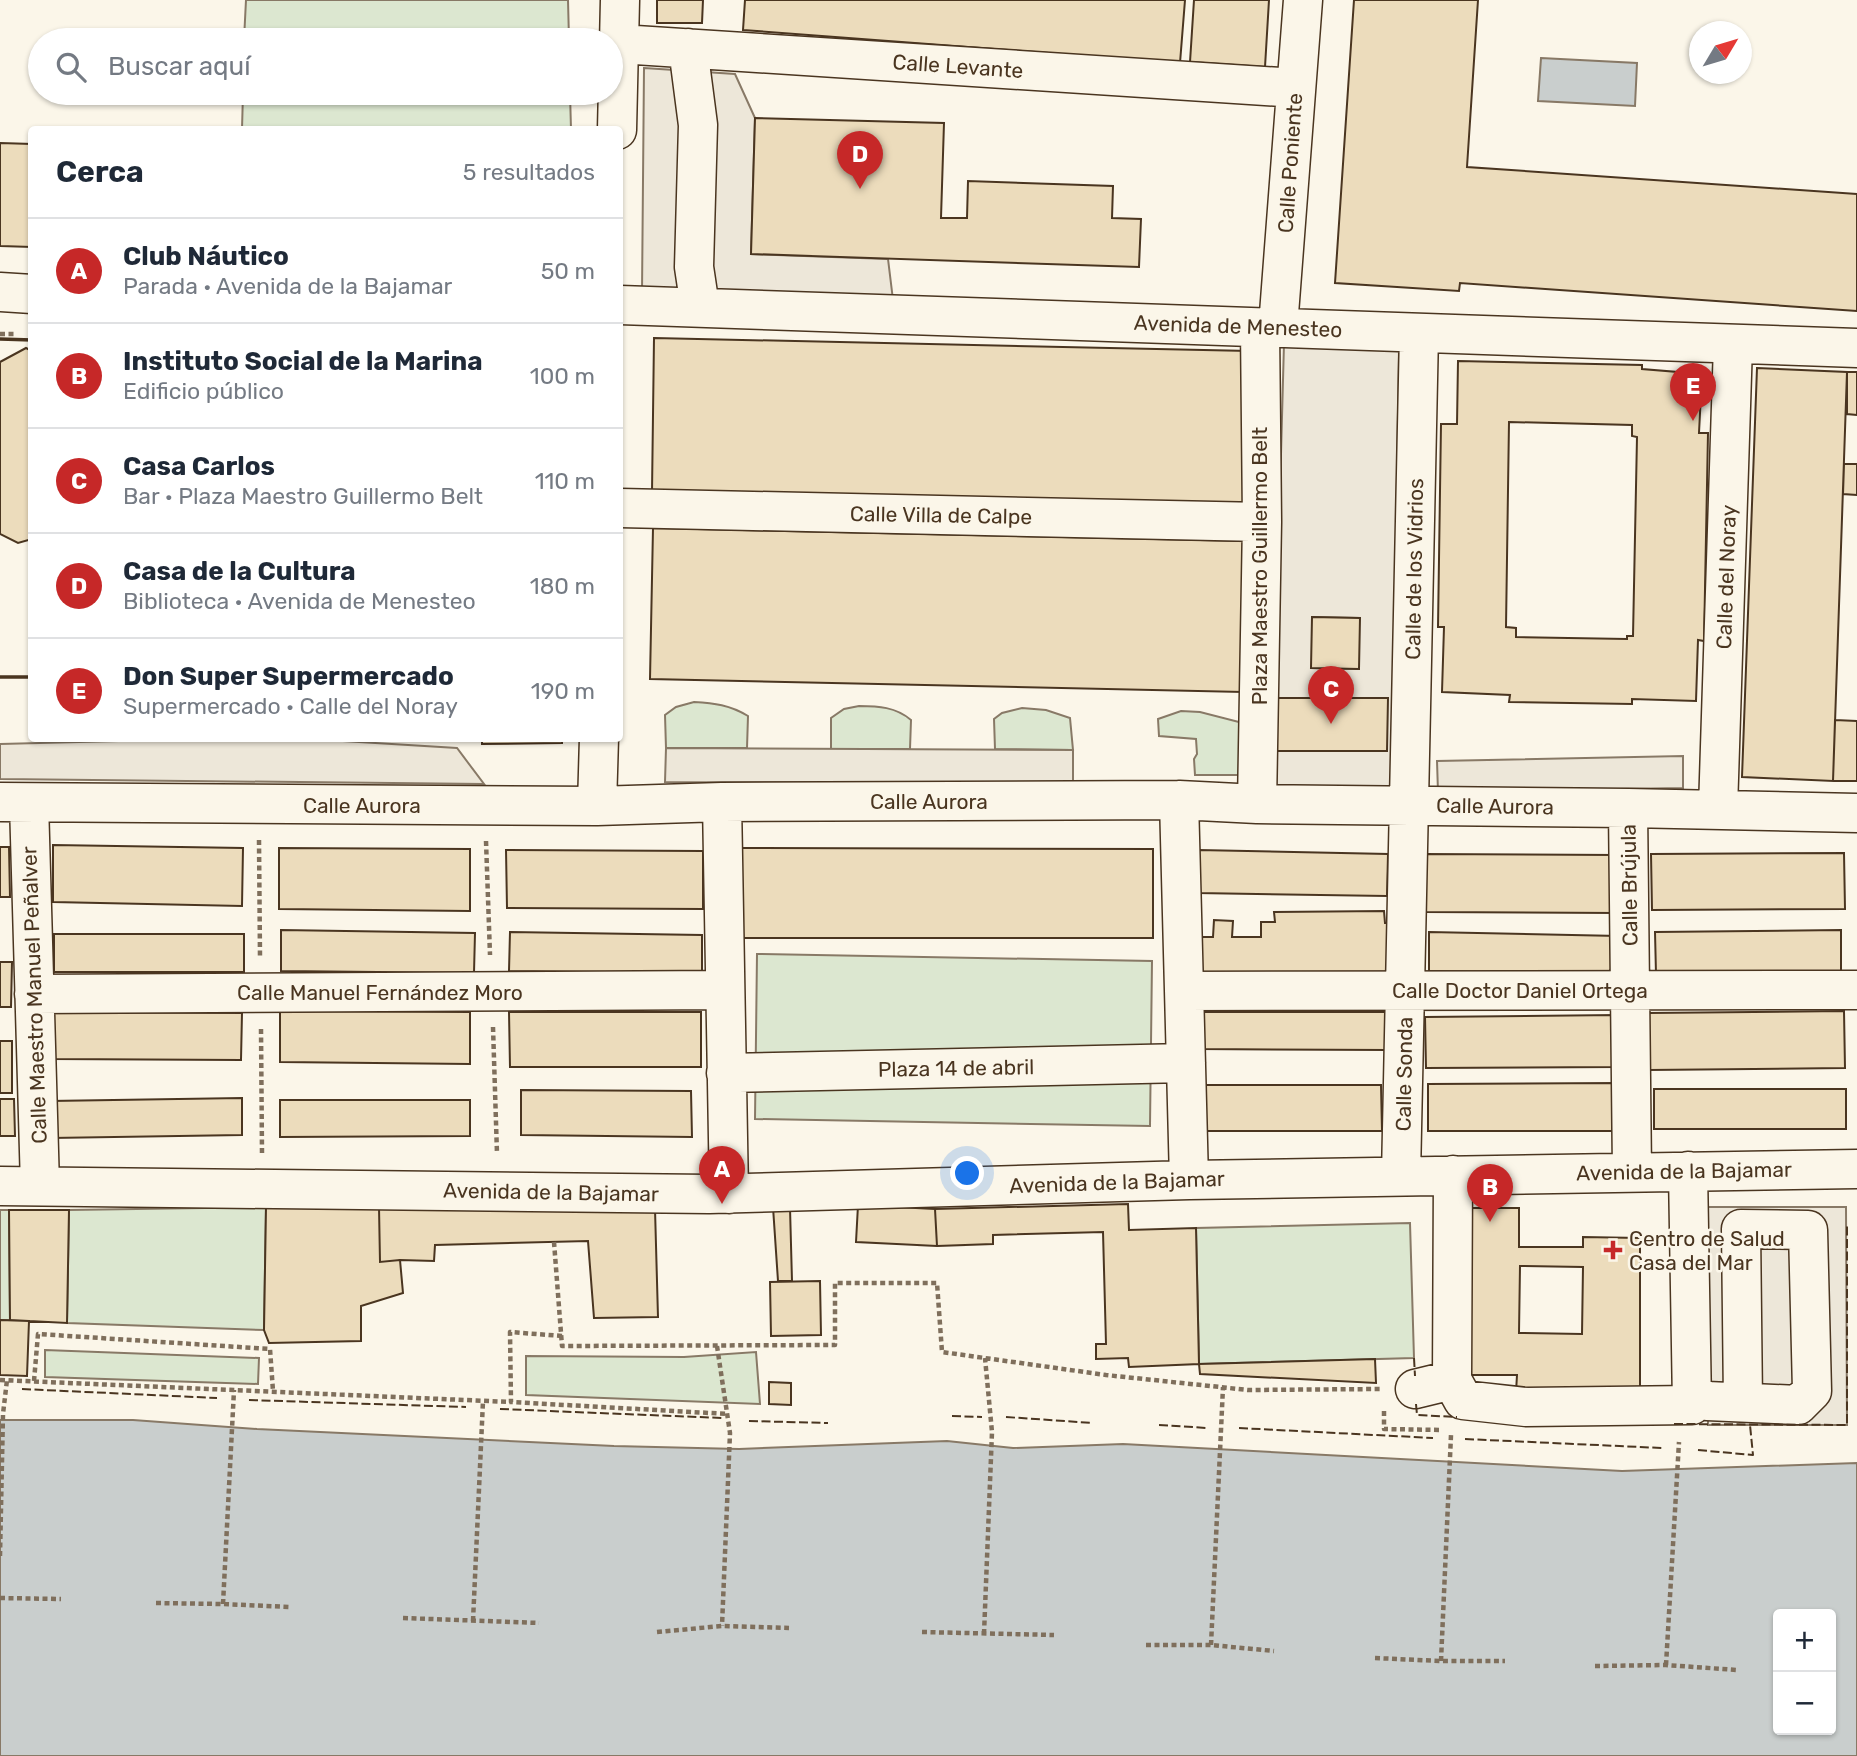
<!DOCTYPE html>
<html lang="es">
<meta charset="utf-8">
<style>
body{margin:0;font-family:Rubik,sans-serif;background:#f2f2f3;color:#1f2937}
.controls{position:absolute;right:21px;bottom:21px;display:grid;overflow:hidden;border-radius:7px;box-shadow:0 2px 5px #0004}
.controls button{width:63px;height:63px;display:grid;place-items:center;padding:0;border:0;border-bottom:2px solid #e0e1e3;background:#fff;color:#1f2937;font:35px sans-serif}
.compass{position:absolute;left:1689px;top:21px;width:63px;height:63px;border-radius:50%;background:#fff;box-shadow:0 2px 5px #0004;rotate:52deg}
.you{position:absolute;left:968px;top:1174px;width:24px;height:24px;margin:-18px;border:5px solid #fff;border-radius:50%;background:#1a73e8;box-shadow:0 0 0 10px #1a73e833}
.badge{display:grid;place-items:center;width:46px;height:46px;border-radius:50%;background:#c62828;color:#fff;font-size:23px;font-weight:700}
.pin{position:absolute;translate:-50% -58px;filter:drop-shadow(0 2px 4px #0008)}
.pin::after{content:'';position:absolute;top:37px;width:24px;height:21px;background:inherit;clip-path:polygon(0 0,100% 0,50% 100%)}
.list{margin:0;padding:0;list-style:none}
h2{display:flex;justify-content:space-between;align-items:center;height:91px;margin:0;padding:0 28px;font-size:30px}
h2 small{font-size:23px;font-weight:400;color:#747a83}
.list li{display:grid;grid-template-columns:46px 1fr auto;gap:21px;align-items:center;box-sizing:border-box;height:105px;padding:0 28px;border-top:2px solid #e0e1e3}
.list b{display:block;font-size:26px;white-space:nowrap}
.list p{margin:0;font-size:23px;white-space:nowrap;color:#747a83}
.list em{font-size:23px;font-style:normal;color:#747a83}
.icon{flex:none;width:38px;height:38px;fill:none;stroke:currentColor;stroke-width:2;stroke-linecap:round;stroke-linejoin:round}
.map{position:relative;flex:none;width:1857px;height:1756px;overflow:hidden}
.search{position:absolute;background:#fff;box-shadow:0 2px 5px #0004;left:28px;top:28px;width:595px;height:77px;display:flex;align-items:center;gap:18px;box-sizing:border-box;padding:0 24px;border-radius:38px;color:#747a83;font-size:26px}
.panel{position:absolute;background:#fff;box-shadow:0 2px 5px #0004;left:28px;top:126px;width:595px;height:616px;border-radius:7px}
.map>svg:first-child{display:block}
.green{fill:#dce7d0;stroke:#887966;stroke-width:2}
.parking{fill:#ede7d9;stroke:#887966;stroke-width:2;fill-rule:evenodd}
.water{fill:#c9cecd;stroke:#887966;stroke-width:2;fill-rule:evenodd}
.building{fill:#ecdcbc;stroke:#4a3520;stroke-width:2;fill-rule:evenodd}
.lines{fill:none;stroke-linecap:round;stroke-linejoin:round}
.minor-casing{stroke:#4a3520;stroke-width:41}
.path{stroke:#7f6f5c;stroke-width:4.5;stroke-dasharray:5 3.5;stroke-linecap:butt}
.minor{stroke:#fbf6e9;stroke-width:38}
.fence{stroke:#4a3520;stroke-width:2;stroke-dasharray:9 3.5;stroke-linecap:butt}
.wall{stroke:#4a3520;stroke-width:3.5}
.poi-dot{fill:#c62828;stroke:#fbf6e9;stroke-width:2.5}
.labels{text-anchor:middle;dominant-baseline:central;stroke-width:5;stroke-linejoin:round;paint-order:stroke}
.street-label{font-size:21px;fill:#4a3520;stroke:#fbf6e9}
.poi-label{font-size:21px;fill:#4a3520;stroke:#fbf6e9;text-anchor:start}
</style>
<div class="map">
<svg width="1857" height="1756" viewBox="0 0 1857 1756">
<rect width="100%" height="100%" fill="#fbf6e9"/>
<path class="green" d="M 246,0 L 568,0 L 569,40 L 244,40 Z
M 243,93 L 570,93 L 571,129 L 242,129 Z
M 694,702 C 714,703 730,705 748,716 L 747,748 L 666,748 L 665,715 L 676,707 Z
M 859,706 C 878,706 896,707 911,720 L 910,749 L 831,749 L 831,718 L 844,709 Z
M 1022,708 L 1046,710 L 1070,718 L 1073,750 L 995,749 L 994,719 L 1002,713 Z
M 1181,711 L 1200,712 L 1239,722 L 1239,775 L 1195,775 L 1194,759 L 1197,754 L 1196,739 L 1159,736 L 1158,719 Z
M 757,954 L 1152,961 L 1150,1126 L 755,1119 Z
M 266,1207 L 264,1330 L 67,1323 L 69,1210 Z
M 0,1210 L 9,1210 L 10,1320 L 0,1320 Z
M 1410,1223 L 1414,1358 L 1199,1364 L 1196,1228 Z
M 45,1350 L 259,1358 L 258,1384 L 45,1377 Z
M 756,1352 L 760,1404 L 526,1395 L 526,1356 L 684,1357 Z"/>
<path class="parking" d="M 644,68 L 735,74 L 755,118 L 751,254 L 888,259 L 893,300 L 642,293 Z
M 1284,343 L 1399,349 L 1392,790 L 1272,787 ZM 1312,617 L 1359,618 L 1359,669 L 1312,668 ZM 1276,698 L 1387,698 L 1387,751 L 1276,751 Z
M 310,739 L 457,748 L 484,784 L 0,779 L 0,744 L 198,739 Z
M 666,748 L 1073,750 L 1073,783 L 665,782 Z
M 1683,756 L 1683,788 L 1438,792 L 1437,761 Z
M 1707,1207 L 1846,1207 L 1847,1425 L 1708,1425 Z"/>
<path class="water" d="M 1541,58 L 1637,63 L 1635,106 L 1538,101 Z
M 0,1420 L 133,1420 L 257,1429 L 614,1446 L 739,1449 L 947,1441 L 1013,1448 L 1123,1444 L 1622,1471 L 1857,1463 L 1857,1756 L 0,1756 ZM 1778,1614 L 1831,1614 L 1831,1730 L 1778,1730 Z"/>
<path class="building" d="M 657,0 L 703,0 L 702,23 L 657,23 Z
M 745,0 L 1185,0 L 1180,63 L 743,30 Z
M 1194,0 L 1269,0 L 1265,67 L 1190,62 Z
M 1354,0 L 1478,0 L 1467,167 L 1857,194 L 1857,311 L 1460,283 L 1459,291 L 1335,283 Z
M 755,118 L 944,123 L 941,218 L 967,218 L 968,181 L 1113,186 L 1112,218 L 1141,219 L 1139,267 L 751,254 Z
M 0,143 L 32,144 L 32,247 L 0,246 Z
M 654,338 L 1250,351 L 1247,505 L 652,492 Z
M 26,348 L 32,351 L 32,539 L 18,543 L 0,534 L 0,362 Z
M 1458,361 L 1642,365 L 1642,369 L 1702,374 L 1699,433 L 1708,433 L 1704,641 L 1698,640 L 1696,701 L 1632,699 L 1632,704 L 1509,702 L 1510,695 L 1442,692 L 1444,627 L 1438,627 L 1441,424 L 1457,424 ZM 1509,422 L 1632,425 L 1632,436 L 1637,437 L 1633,636 L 1627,636 L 1627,639 L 1516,637 L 1516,628 L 1506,627 Z
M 1757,368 L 1847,372 L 1833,781 L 1742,777 Z
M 1847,372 L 1857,372 L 1857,415 L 1847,414 Z
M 1844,464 L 1857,464 L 1857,495 L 1843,494 Z
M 653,528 L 1246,541 L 1243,692 L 650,679 Z
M 1312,617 L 1360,618 L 1359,669 L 1311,668 Z
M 1276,698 L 1388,698 L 1387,751 L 1275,751 Z
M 1835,720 L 1857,721 L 1857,781 L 1833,781 Z
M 482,738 L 562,738 L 562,743 L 482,744 Z
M 53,845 L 243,848 L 242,906 L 53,902 Z
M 0,847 L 9,847 L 10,897 L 0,897 Z
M 279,848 L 470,849 L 470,911 L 279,909 Z
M 738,848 L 1153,849 L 1153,938 L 738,938 Z
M 506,850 L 703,851 L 703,909 L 507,908 Z
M 1198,850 L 1388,854 L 1387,896 L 1197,893 Z
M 1844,853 L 1845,909 L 1652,910 L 1651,854 Z
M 1424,854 L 1617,855 L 1617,913 L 1424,912 Z
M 1384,911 L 1385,923 L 1388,923 L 1389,972 L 1200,973 L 1199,937 L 1213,937 L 1214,920 L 1233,921 L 1232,937 L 1261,937 L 1261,922 L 1275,922 L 1274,912 Z
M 281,930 L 475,933 L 474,973 L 281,971 Z
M 1841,930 L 1841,973 L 1656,974 L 1655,932 Z
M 510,932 L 702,935 L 702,973 L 509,971 Z
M 1429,932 L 1619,936 L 1619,975 L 1429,971 Z
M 54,934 L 244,934 L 244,972 L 54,972 Z
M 0,962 L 12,962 L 11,1007 L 0,1007 Z
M 280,1011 L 470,1012 L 470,1064 L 280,1062 Z
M 1844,1011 L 1845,1068 L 1649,1070 L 1648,1013 Z
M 51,1012 L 242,1013 L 241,1060 L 51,1059 Z
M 509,1012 L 701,1012 L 701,1067 L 510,1067 Z
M 1197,1012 L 1388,1012 L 1388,1050 L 1198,1049 Z
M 1617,1015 L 1618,1067 L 1426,1068 L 1425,1017 Z
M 0,1041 L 12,1041 L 12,1093 L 0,1093 Z
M 1618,1083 L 1618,1131 L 1428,1131 L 1428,1084 Z
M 1203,1085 L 1381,1085 L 1382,1131 L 1204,1131 Z
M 1654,1089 L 1846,1089 L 1846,1129 L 1654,1129 Z
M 521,1090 L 691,1091 L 692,1137 L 521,1135 Z
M 242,1098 L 242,1135 L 51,1138 L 50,1101 Z
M 0,1099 L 14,1099 L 15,1136 L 0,1136 Z
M 280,1100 L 470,1100 L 470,1136 L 280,1137 Z
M 1128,1204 L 1129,1230 L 1196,1228 L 1199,1364 L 1129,1367 L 1128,1358 L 1096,1359 L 1096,1344 L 1106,1344 L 1103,1232 L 993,1235 L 993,1244 L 937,1246 L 935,1209 Z
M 858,1205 L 935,1209 L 937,1246 L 856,1242 Z
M 266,1207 L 379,1207 L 380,1262 L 400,1260 L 403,1293 L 361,1306 L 361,1341 L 269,1343 L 264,1330 Z
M 379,1207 L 655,1209 L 658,1317 L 594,1318 L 588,1241 L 435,1245 L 434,1261 L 400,1260 L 380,1262 Z
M 773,1207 L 790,1208 L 792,1281 L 778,1281 Z
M 1459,1208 L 1519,1208 L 1519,1247 L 1583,1247 L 1583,1237 L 1640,1238 L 1640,1392 L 1516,1392 L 1517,1375 L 1459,1375 ZM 1520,1266 L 1583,1267 L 1582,1334 L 1519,1333 Z
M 9,1210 L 69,1210 L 67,1323 L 10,1320 Z
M 820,1281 L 821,1335 L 771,1336 L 770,1282 Z
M 0,1320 L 29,1321 L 27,1376 L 0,1375 Z
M 1375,1359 L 1376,1383 L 1200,1374 L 1199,1364 Z
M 769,1382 L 791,1383 L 791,1405 L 769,1404 Z"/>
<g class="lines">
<g class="minor-casing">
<path id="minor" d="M 620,44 L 1296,88
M 688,48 L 698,125 L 694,267 L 700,307
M 617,130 L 620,0
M 0,292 L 32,294
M 620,305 L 1857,348
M 1278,327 L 1303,0
M 620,508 L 1262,522
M 1179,800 L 1189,1180
M 0,802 L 597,806 L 722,802 L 1179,800 L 1257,804 L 1628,808 L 1857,813
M 722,802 L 729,1194
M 29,803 L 40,1186
M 1257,804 L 1262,522 L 1260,328
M 597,806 L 599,738
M 1628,808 L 1632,1172
M 1718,809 L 1733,344
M 1184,991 L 1857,990
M 34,994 L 725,990
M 726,1073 L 1186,1063
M 1453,1175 L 1452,1380 L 1463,1400 L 1526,1407 L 1692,1405 L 1688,1171
M 1401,1176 L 1419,333
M 0,1186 L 709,1194 L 1189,1180 L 1857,1169
M 1415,1389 L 1452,1380
M 1691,1393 L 1707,1401 L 1798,1405 L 1812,1391 L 1808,1230 L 1741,1229 L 1743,1402"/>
</g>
<path class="path" d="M 0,334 L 17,334
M 259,840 L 260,957
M 486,841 L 490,955
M 493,1027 L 497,1154
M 261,1029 L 262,1153
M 554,1242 L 562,1346 L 835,1345 L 835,1283 L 937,1283 L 942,1352 L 1106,1375 L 1248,1390 L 1381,1389
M 562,1336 L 510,1332 L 511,1402 L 728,1414
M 717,1346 L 730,1433 L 722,1626
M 0,1380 L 511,1402
M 34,1381 L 38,1334 L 270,1349 L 273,1391
M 1384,1411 L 1384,1429 L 1442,1430
M 0,1556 L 3,1414 L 7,1380
M 0,1598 L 61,1599
M 156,1603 L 223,1604 L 290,1607
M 223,1604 L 234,1390
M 403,1618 L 539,1623
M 473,1621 L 483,1401
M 657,1632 L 722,1626 L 789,1628
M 922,1632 L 1054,1635
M 984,1634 L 992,1432 L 985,1358
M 1146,1645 L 1211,1645 L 1274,1651
M 1211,1645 L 1223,1387
M 1375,1658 L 1441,1661 L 1505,1661
M 1441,1661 L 1451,1435
M 1666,1665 L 1679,1442
M 1595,1666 L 1666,1665 L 1737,1670"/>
<use href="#minor" class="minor"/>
<path class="fence" d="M 1414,1358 L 1415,1376
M 22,1389 L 217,1398
M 249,1400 L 466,1407
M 1416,1404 L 1417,1415 L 1457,1417
M 500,1409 L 723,1418
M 952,1416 L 982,1417
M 1006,1417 L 1092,1423
M 749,1421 L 828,1423
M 1674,1424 L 1847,1425 L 1847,1223
M 1159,1425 L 1207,1428
M 1239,1428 L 1433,1438
M 1465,1439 L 1662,1448
M 1698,1450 L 1753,1455 L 1750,1425"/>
<path class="wall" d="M 0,339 L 32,340
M 0,677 L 32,677"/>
</g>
<path class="poi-dot" d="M1609.5 1239.5h7v7h7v7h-7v7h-7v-7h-7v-7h7z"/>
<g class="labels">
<g class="street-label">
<text transform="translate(958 66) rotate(4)">Calle Levante</text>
<text transform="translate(1290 163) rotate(-86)">Calle Poniente</text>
<text transform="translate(1238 326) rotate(2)">Avenida de Menesteo</text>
<text transform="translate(941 515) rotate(1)">Calle Villa de Calpe</text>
<text transform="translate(1259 566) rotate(-90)">Plaza Maestro Guillermo Belt</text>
<text transform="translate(1414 569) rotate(-89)">Calle de los Vidrios</text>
<text transform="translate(1726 577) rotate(-88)">Calle del Noray</text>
<text x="929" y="801">Calle Aurora</text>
<text x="362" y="805">Calle Aurora</text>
<text transform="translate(1495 806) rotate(1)">Calle Aurora</text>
<text transform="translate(1629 885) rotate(-91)">Calle Brújula</text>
<text x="1520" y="990">Calle Doctor Daniel Ortega</text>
<text x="380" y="992">Calle Manuel Fernández Moro</text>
<text transform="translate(34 995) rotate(-92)">Calle Maestro Manuel Peñalver</text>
<text transform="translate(956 1068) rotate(-1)">Plaza 14 de abril</text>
<text transform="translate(1404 1074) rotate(-89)">Calle Sonda</text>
<text transform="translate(1684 1171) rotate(-1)">Avenida de la Bajamar</text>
<text transform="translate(1117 1182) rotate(-2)">Avenida de la Bajamar</text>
<text transform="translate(551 1192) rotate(1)">Avenida de la Bajamar</text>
</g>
<g class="poi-label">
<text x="1629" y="1238">Centro de Salud<tspan x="1629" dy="24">Casa del Mar</tspan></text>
</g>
</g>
</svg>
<div class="controls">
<button>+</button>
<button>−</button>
</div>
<svg class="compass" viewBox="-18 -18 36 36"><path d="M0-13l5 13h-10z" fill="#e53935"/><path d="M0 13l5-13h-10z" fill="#747a83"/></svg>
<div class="you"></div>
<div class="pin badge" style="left:722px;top:1204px">A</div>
<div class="pin badge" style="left:1490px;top:1222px">B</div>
<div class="pin badge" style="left:1331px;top:724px">C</div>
<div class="pin badge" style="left:860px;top:189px">D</div>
<div class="pin badge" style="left:1693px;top:421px">E</div>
<div class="search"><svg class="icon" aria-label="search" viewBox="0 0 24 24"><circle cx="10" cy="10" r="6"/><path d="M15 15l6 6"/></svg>Buscar aquí</div>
<section class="panel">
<h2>Cerca<small>5 resultados</small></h2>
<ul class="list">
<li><span class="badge">A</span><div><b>Club Náutico</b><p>Parada · Avenida de la Bajamar</p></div><em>50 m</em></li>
<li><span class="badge">B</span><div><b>Instituto Social de la Marina</b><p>Edificio público</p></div><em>100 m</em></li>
<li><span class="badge">C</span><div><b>Casa Carlos</b><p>Bar · Plaza Maestro Guillermo Belt</p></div><em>110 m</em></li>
<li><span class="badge">D</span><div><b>Casa de la Cultura</b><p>Biblioteca · Avenida de Menesteo</p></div><em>180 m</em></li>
<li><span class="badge">E</span><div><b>Don Super Supermercado</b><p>Supermercado · Calle del Noray</p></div><em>190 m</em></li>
</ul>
</section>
</div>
